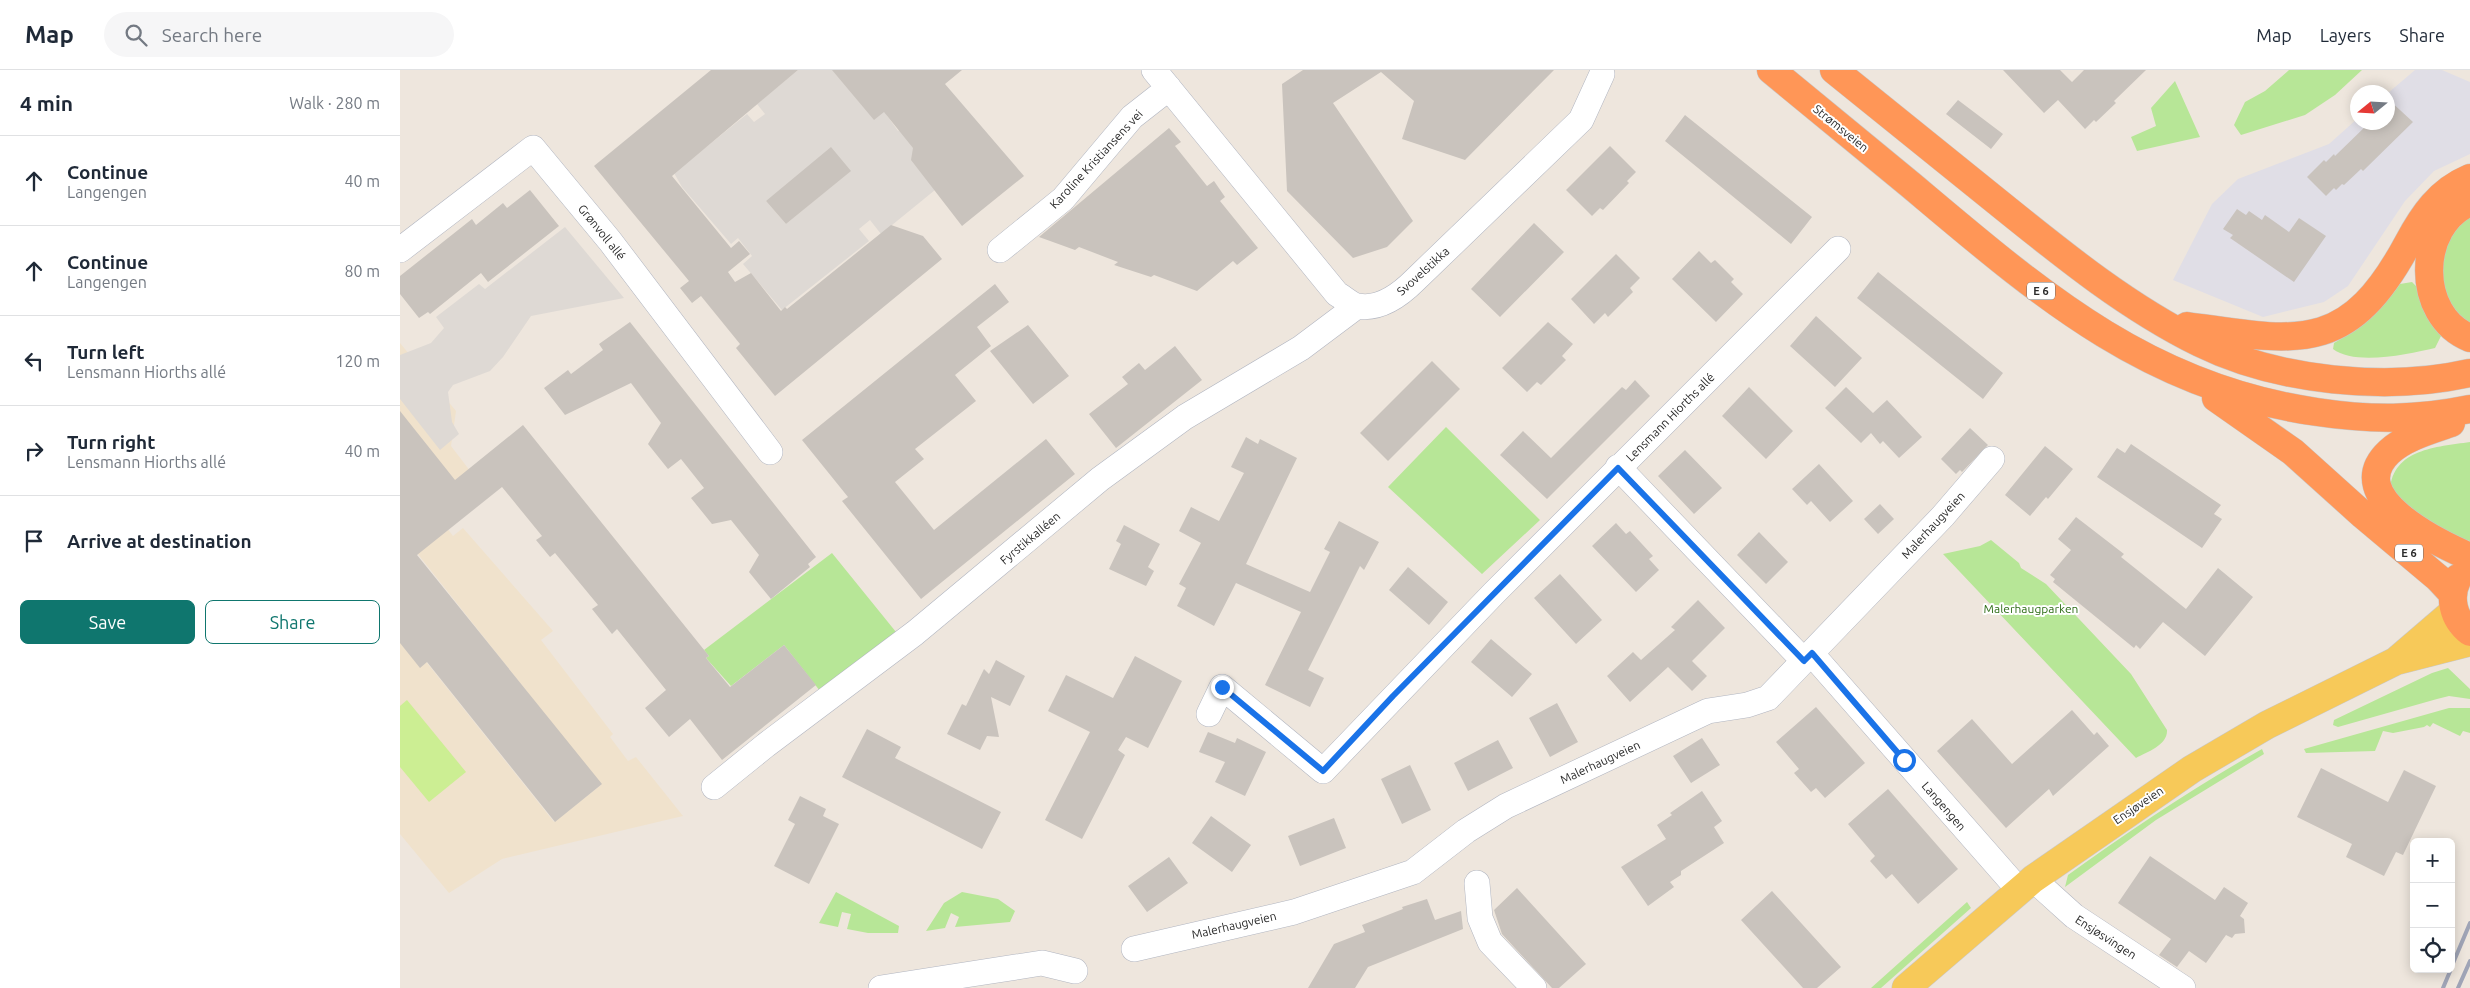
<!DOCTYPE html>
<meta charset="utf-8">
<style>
body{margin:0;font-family:Ubuntu,sans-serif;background:#f6f6f7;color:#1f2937}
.controls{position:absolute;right:15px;bottom:15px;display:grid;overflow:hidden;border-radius:8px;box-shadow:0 2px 12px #0003}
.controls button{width:45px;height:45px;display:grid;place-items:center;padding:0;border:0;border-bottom:1px solid #e0e1e3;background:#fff;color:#1f2937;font:25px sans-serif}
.compass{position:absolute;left:1950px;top:15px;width:45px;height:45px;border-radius:50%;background:#fff;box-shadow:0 2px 12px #0003;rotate:252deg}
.stop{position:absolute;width:15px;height:15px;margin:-11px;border:4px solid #1a73e8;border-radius:50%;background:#fff}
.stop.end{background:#1a73e8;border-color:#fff;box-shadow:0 1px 5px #0008}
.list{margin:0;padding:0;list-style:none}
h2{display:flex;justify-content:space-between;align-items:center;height:65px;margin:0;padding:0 20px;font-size:21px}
h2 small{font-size:16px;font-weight:400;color:#747a83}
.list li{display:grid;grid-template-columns:32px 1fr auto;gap:15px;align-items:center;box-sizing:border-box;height:90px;padding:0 20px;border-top:1px solid #e0e1e3}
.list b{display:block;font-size:19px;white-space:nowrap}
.list p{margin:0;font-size:16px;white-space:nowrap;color:#747a83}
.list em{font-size:16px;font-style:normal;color:#747a83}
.actions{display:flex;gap:10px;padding:15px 20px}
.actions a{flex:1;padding:11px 0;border:1px solid #0f766e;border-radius:8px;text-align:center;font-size:18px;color:#0f766e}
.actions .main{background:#0f766e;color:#fff}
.icon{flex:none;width:28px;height:28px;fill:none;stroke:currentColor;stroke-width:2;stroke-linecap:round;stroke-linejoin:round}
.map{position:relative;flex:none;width:2070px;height:918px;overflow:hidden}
header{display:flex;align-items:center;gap:30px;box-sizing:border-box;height:70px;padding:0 25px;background:#fff;border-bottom:1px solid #e0e1e3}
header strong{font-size:24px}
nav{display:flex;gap:28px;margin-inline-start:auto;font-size:18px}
.search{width:350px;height:45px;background:#f6f6f7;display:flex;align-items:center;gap:12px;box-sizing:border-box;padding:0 18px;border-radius:28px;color:#747a83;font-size:19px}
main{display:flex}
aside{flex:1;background:#fff}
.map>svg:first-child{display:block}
.industrial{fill:#e0dee6}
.education{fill:#f0e2cc}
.green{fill:#b7e697}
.pitch{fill:#ccee93}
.plaza{fill:#ded9d4;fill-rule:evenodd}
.building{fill:#c9c3bd}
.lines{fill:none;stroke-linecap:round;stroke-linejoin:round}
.minor-casing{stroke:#b1b5c0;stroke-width:26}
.major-casing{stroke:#c8c8c8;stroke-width:29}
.highway-casing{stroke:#c8c8c8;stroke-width:29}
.minor{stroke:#fff;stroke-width:25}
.major{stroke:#f7c959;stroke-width:28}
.highway{stroke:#ff9657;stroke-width:28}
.rail{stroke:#9fa4b6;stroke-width:4}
.route{stroke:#1a73e8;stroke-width:6}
.labels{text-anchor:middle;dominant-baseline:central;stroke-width:4;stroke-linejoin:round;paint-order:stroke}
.shield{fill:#fff;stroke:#6b6b6b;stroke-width:1}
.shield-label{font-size:11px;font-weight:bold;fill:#2b2b2b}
.street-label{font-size:12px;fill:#2b2b2b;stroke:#fff}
.park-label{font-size:12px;fill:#2e6d17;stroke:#fff}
</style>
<header>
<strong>Map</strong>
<div class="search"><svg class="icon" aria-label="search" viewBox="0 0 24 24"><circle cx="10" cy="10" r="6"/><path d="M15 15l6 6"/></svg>Search here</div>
<nav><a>Map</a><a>Layers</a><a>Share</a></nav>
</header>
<main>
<aside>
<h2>4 min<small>Walk · 280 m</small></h2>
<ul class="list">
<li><svg class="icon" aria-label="ahead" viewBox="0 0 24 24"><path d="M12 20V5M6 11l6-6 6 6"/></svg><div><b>Continue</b><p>Langengen</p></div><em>40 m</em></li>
<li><svg class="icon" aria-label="ahead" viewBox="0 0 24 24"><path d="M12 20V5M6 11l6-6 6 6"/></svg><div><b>Continue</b><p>Langengen</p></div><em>80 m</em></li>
<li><svg class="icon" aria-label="left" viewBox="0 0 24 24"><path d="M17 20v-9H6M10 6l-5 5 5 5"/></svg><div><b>Turn left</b><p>Lensmann Hiorths allé</p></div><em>120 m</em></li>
<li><svg class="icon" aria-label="right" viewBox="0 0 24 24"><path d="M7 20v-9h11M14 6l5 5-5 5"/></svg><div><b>Turn right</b><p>Lensmann Hiorths allé</p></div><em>40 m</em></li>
<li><svg class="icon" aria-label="arrive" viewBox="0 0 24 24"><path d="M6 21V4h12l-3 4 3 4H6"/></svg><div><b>Arrive at destination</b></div></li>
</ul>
<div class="actions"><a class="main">Save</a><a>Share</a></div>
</aside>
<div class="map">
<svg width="2070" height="918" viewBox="0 0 2070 918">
<rect width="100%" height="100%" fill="#eee6dd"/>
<path class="industrial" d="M 2015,0 L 2042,0 L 2070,12 L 2070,84 L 2034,101 L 2005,131 L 1948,216 L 1924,232 L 1863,247 L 1773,210 L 1812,134 L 1838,109 L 1929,74 L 1957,49 L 1958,52 L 1988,52 L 1988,23 Z"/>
<path class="education" d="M 0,273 L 56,341 L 51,376 L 87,423 L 47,458 L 53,466 L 63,458 L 153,561 L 141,570 L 213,664 L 210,667 L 228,691 L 236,687 L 283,746 L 102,789 L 49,823 L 0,764 L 0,559 L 154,752 L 201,715 L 17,483 L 0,496 Z"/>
<path class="green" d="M 1889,0 L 1962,0 L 1935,25 L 1905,45 L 1841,65 L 1834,55 L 1845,32 L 1865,21 Z
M 1775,11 L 1800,67 L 1737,81 L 1731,67 L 1756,56 L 1751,38 Z
M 2070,146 L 2070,256 L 2049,235 L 2040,204 L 2044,177 L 2058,156 Z
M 2012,212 L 2018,218 L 2041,266 L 2035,278 C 2009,284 1955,296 1933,279 L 1934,273 C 1962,257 1981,240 2000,214 Z
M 1046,357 L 1140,450 L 1082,504 L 988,417 Z
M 2070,372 L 2070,471 C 2031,462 2018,448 1990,420 C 1993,379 2036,377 2070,372 Z
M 1591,470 L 1619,493 L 1621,498 L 1646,514 L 1731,604 L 1767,660 C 1768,675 1747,682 1736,688 L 1543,484 L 1580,476 Z
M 432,483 L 496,562 L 420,621 L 384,575 L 331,616 L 306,588 L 309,586 L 304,580 Z
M 2048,598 L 2070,619 L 2070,629 L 2049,626 L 2037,629 L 1938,657 L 1933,655 L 1934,650 L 2032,603 Z
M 2049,638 L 2070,638 L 2070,663 L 2063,661 L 2060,666 L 2033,653 L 2030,657 L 2027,655 L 2024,657 L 1993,663 L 1983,661 L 1975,681 L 1906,683 L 1904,679 Z
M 1862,679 L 1864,684 L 1756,750 L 1665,817 L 1668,805 C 1731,760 1794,717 1862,679 Z
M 436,822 L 499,856 L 498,863 L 468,863 L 447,859 L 451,844 L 442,842 L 438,857 L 419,853 Z
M 562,822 L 598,829 L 615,841 L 610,852 L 555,857 L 559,847 L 551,843 L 545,858 L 526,861 L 544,833 Z
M 1567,832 L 1571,838 L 1481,918 L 1471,918 Z"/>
<path class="pitch" d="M 7,630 L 66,702 L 29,732 L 0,697 L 0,636 Z"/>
<path class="plaza" d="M 398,0 L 464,0 L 493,38 L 486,44 L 498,61 L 507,54 L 535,120 L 481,164 L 470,150 L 459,159 L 469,171 L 382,240 L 343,194 L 352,186 L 338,168 L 331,174 L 282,117 L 274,103 L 347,44 L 354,52 L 365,44 L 357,34 ZM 450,101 L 386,154 L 366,131 Z
M 165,157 L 224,228 L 131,246 L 103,287 L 90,301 L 53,315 L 48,322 L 52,352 L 59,364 L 40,380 L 0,329 L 0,285 L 31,273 L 44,258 L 36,247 L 79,214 L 85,219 Z"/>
<path class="building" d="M 311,0 L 398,0 L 272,106 L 331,178 L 339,171 L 350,184 L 328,202 L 335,212 L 351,203 L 381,241 L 385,237 L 387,239 L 491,155 L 523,166 L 542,189 L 375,326 L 336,278 L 340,274 L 301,226 L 292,233 L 280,218 L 289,211 L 194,96 Z
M 432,0 L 562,0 L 545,14 L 624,106 L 562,156 L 511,90 L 513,78 L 484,42 L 474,50 Z
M 903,0 L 1154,0 L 1065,90 L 1002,69 L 1014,31 L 981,2 L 933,33 L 1013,151 L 987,177 L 953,188 L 887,121 L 882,14 Z
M 1603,0 L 1660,0 L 1672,12 L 1684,0 L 1746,0 L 1714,31 L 1716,33 L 1696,52 L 1694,50 L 1685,59 L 1658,30 L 1644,43 Z
M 1988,29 L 2013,52 L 1963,101 L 1961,99 L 1944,115 L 1942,114 L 1936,120 L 1934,118 L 1926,126 L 1907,107 L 1924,90 L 1926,92 L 1934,84 L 1935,86 L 1970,52 L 1988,52 Z
M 1558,30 L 1603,64 L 1591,79 L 1546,44 Z
M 1285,45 L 1412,147 L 1391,174 L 1265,71 Z
M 769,58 L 781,72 L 775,76 L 807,116 L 814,111 L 825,127 L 820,131 L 858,178 L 837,195 L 833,191 L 797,221 L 754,205 L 751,207 L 714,195 L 718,192 L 679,177 L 675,180 L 639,167 Z
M 1210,76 L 1236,102 L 1227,111 L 1229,113 L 1203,140 L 1200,138 L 1192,146 L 1166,120 Z
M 431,77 L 451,101 L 386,154 L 366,131 Z
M 130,120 L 159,156 L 88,212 L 81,203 L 30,244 L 28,242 L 19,248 L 0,224 L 0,206 L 72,149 L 76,155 L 103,133 L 107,138 Z
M 1837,139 L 1846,145 L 1849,141 L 1862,150 L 1865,145 L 1889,162 L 1899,148 L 1926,166 L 1894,212 L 1830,168 L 1833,165 L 1823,159 Z
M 1134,153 L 1164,182 L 1100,247 L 1071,219 Z
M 1299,181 L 1311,193 L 1315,190 L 1334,209 L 1331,212 L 1343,224 L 1316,252 L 1272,209 Z
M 1216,184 L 1240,208 L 1230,218 L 1233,222 L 1208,247 L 1205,243 L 1194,254 L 1171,229 Z
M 1478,202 L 1603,303 L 1583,329 L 1457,228 Z
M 595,214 L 609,232 L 577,257 L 591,276 L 555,305 L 576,331 L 515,379 L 524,389 L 495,412 L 534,460 L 646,369 L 675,404 L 521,529 L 442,431 L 448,427 L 402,370 Z
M 1416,246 L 1462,288 L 1435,317 L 1390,276 Z
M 230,252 L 416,487 L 408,494 L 410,497 L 371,529 L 349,502 L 359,485 L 331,450 L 312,454 L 291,428 L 304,418 L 281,389 L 268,399 L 248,374 L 261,353 L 231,313 L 165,345 L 144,318 L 168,300 L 171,304 L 203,280 L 199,274 Z
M 1148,252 L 1173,274 L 1162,286 L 1166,290 L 1141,315 L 1137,312 L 1127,322 L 1102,298 Z
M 628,255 L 669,306 L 633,334 L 590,281 Z
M 775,276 L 802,310 L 716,378 L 689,344 L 728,314 L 722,307 L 739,293 L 745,300 Z
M 1032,291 L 1060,319 L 988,391 L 960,363 Z
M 1235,310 L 1250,326 L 1147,429 L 1100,385 L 1123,361 L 1151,388 L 1222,317 L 1226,320 Z
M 1349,317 L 1393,361 L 1366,389 L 1322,346 Z
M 1446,317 L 1473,343 L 1487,330 L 1522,367 L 1499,388 L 1483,371 L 1480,374 L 1471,363 L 1461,373 L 1425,338 Z
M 0,341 L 55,410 L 123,355 L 309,586 L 306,588 L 330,617 L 384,575 L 416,615 L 322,690 L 290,649 L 269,667 L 245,638 L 266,620 L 217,559 L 212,564 L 192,539 L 198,535 L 155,483 L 150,487 L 136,470 L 142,466 L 102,417 L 17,485 L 202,714 L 155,752 L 27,592 L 20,598 L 0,573 Z
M 1570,358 L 1588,375 L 1562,402 L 1560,400 L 1556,404 L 1541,389 Z
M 846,367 L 858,374 L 860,369 L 897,388 L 846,494 L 910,522 L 930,482 L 924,479 L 939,451 L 979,472 L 964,500 L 960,496 L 908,600 L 924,608 L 910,637 L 865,615 L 901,542 L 836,513 L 814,556 L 777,536 L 786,518 L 779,514 L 801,473 L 779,461 L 791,437 L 819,451 L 844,403 L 831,397 Z
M 1731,374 L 1821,435 L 1814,444 L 1822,449 L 1802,478 L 1697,407 L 1717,378 L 1725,383 Z
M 1645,376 L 1673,399 L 1648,429 L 1646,427 L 1630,446 L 1605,425 Z
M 1285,380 L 1322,418 L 1294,444 L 1258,406 Z
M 1419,394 L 1453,431 L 1430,452 L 1411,431 L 1407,435 L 1392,419 Z
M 1480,434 L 1494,449 L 1478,464 L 1464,449 Z
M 1676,447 L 1724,484 L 1721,487 L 1786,539 L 1818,498 L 1853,527 L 1805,586 L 1763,552 L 1740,579 L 1736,575 L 1734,578 L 1653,512 L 1655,509 L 1650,505 L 1671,480 L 1658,469 Z
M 1216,453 L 1226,464 L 1230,461 L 1253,486 L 1249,489 L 1259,500 L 1236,522 L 1192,476 Z
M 724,455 L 760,474 L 748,497 L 754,501 L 746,516 L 709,499 L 721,474 L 716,471 Z
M 1359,462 L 1388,492 L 1366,514 L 1337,485 Z
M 1008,497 L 1048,532 L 1029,555 L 989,520 Z
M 1160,504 L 1202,550 L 1176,574 L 1134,528 Z
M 1298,530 L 1325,558 L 1292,591 L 1307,606 L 1292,621 L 1268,597 L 1230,632 L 1207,606 L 1233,582 L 1241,590 L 1275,560 L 1271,557 Z
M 1091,569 L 1132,604 L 1112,627 L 1071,592 Z
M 735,586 L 782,611 L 748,678 L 726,667 L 718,680 L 725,685 L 682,769 L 645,750 L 690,662 L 648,641 L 666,605 L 713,628 Z
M 596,590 L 625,606 L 610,636 L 591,627 L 599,667 L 587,666 L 580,680 L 547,664 L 562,634 L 566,636 L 584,599 L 589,604 Z
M 1157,633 L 1178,672 L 1150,687 L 1129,648 Z
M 1416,637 L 1465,693 L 1425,728 L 1416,718 L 1411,722 L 1394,703 L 1399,699 L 1376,672 Z
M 1672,640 L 1694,665 L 1697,662 L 1709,676 L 1653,726 L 1649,719 L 1606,758 L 1537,681 L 1572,649 L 1612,694 Z
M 467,659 L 501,677 L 495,688 L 601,742 L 582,779 L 442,707 Z
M 808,662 L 835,673 L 837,668 L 866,682 L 845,726 L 815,712 L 825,692 L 799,682 Z
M 1302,668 L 1320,695 L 1291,713 L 1273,686 Z
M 1098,670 L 1113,698 L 1068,721 L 1054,693 Z
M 1010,695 L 1031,740 L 1002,754 L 981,709 Z
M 1921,698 L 1988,732 L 2004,700 L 2036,716 L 2003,785 L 1996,782 L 1984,806 L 1946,787 L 1952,774 L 1897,747 Z
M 1488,719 L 1558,799 L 1518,834 L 1492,804 L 1486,809 L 1470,791 L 1475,786 L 1448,754 Z
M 1302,721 L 1322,751 L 1314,757 L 1324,773 L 1281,801 L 1281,805 L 1270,812 L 1274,817 L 1248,836 L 1221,797 L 1266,769 L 1257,755 L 1272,745 L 1270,743 Z
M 400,726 L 426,739 L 423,746 L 439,754 L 409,814 L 374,796 L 395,754 L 388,750 Z
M 811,746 L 851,775 L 832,802 L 792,773 Z
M 934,748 L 946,778 L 900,796 L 888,766 Z
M 1750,786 L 1815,830 L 1824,817 L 1848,833 L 1840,846 L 1844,849 L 1845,863 L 1835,864 L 1832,868 L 1826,865 L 1806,893 L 1789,881 L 1777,897 L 1759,885 L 1771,869 L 1718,833 Z
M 769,787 L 788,813 L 747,842 L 728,816 Z
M 1117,818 L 1186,894 L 1159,918 L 1152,918 L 1102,864 L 1094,840 Z
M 1372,821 L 1441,897 L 1417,918 L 1403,918 L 1341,850 Z
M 1027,829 L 1035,850 L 1061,841 L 1063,859 L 968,897 L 955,918 L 908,918 L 934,874 L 965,862 L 962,855 L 1003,839 L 1002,837 Z"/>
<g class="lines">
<g class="minor-casing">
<path id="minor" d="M 754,0 L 937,224 C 943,227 951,235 958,236 C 980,240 1001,224 1015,210 L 1181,50 L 1202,4
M 0,180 L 133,78 L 210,171 L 370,382
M 600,180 L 663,129 L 732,47 L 769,18
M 1218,397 L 1404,591
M 1411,583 L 1619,820
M 809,644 L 822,617 L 923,701 L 1094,523 L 1438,179
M 314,717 L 366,675 L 515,563 L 700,409 L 785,347 L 901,278 L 957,236
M 1633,809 L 1674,846 L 1783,918
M 1077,813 L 1080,848 L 1090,872 L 1134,918
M 734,879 L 894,842 L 1013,802 L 1066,761 L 1106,736 L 1308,641 L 1347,635 L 1368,628 L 1543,446 L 1592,389
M 481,918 L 642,893 L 675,901"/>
</g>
<g class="major-casing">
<path id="major" d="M 1997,590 L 2054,541
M 1506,918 L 1633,809 L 1792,699 L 1867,655 L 1996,591 L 2070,572"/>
</g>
<g class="highway-casing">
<path id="highway" d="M 1371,0 C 1418,39 1465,77 1512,116 C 1638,222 1747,318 1917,342 C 1970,350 2017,350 2070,339
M 1434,0 C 1491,46 1548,92 1605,138 C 1667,188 1729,238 1800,273 C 1877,311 1987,322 2070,303
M 2070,132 C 2016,155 2015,246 2070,268
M 1787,256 C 1899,272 1948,285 2008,173 C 2023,145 2039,121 2070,108
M 1816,328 L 1893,382 L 1963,445 L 2038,508 L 2053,524
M 2051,353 C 2031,360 2005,367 1989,382 C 1941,427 2038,473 2070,487
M 2058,508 C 2048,527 2053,549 2070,562"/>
</g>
<use href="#minor" class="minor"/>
<use href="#major" class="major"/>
<use href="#highway" class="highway"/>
<path class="rail" d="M 2051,898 L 2070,853
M 2043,918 L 2051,899
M 2058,918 L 2070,891"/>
</g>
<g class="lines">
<path class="route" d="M 822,617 L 923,701 L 993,626 L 1218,398 L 1404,591 L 1412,583 L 1504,690"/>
</g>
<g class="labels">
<g class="shield">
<rect x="1627" y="212.5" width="28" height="17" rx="4"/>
<rect x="1995" y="474.5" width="28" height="17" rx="4"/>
</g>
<g class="shield-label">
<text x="1641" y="221">E 6</text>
<text x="2009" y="483">E 6</text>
</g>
<g class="street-label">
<text transform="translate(1441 58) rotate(39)">Strømsveien</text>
<text transform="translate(696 89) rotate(-47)">Karoline Kristiansens vei</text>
<text transform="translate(202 162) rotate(51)">Grønvoll allé</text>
<text transform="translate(1023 201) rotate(-42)">Svovelstikka</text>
<text transform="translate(1270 347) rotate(-45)">Lensmann Hiorths allé</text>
<text transform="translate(1533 455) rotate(-47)">Malerhaugveien</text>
<text transform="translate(630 468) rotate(-40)">Fyrstikkalléen</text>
<text transform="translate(1200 692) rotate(-25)">Malerhaugveien</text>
<text transform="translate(1738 735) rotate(-34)">Ensjøveien</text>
<text transform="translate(1544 736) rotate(49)">Langengen</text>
<text transform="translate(834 855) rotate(-13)">Malerhaugveien</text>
<text transform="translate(1706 867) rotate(33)">Ensjøsvingen</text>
</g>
<g class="park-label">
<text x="1631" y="538">Malerhaugparken</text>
</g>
</g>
</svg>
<div class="controls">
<button>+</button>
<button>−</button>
<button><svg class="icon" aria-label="locate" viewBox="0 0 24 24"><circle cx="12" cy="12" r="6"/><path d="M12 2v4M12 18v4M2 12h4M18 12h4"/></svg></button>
</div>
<svg class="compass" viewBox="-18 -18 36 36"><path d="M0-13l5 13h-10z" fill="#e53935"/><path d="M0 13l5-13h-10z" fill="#747a83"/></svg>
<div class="stop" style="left:1504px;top:690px"></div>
<div class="stop end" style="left:822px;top:617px"></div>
</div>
</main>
